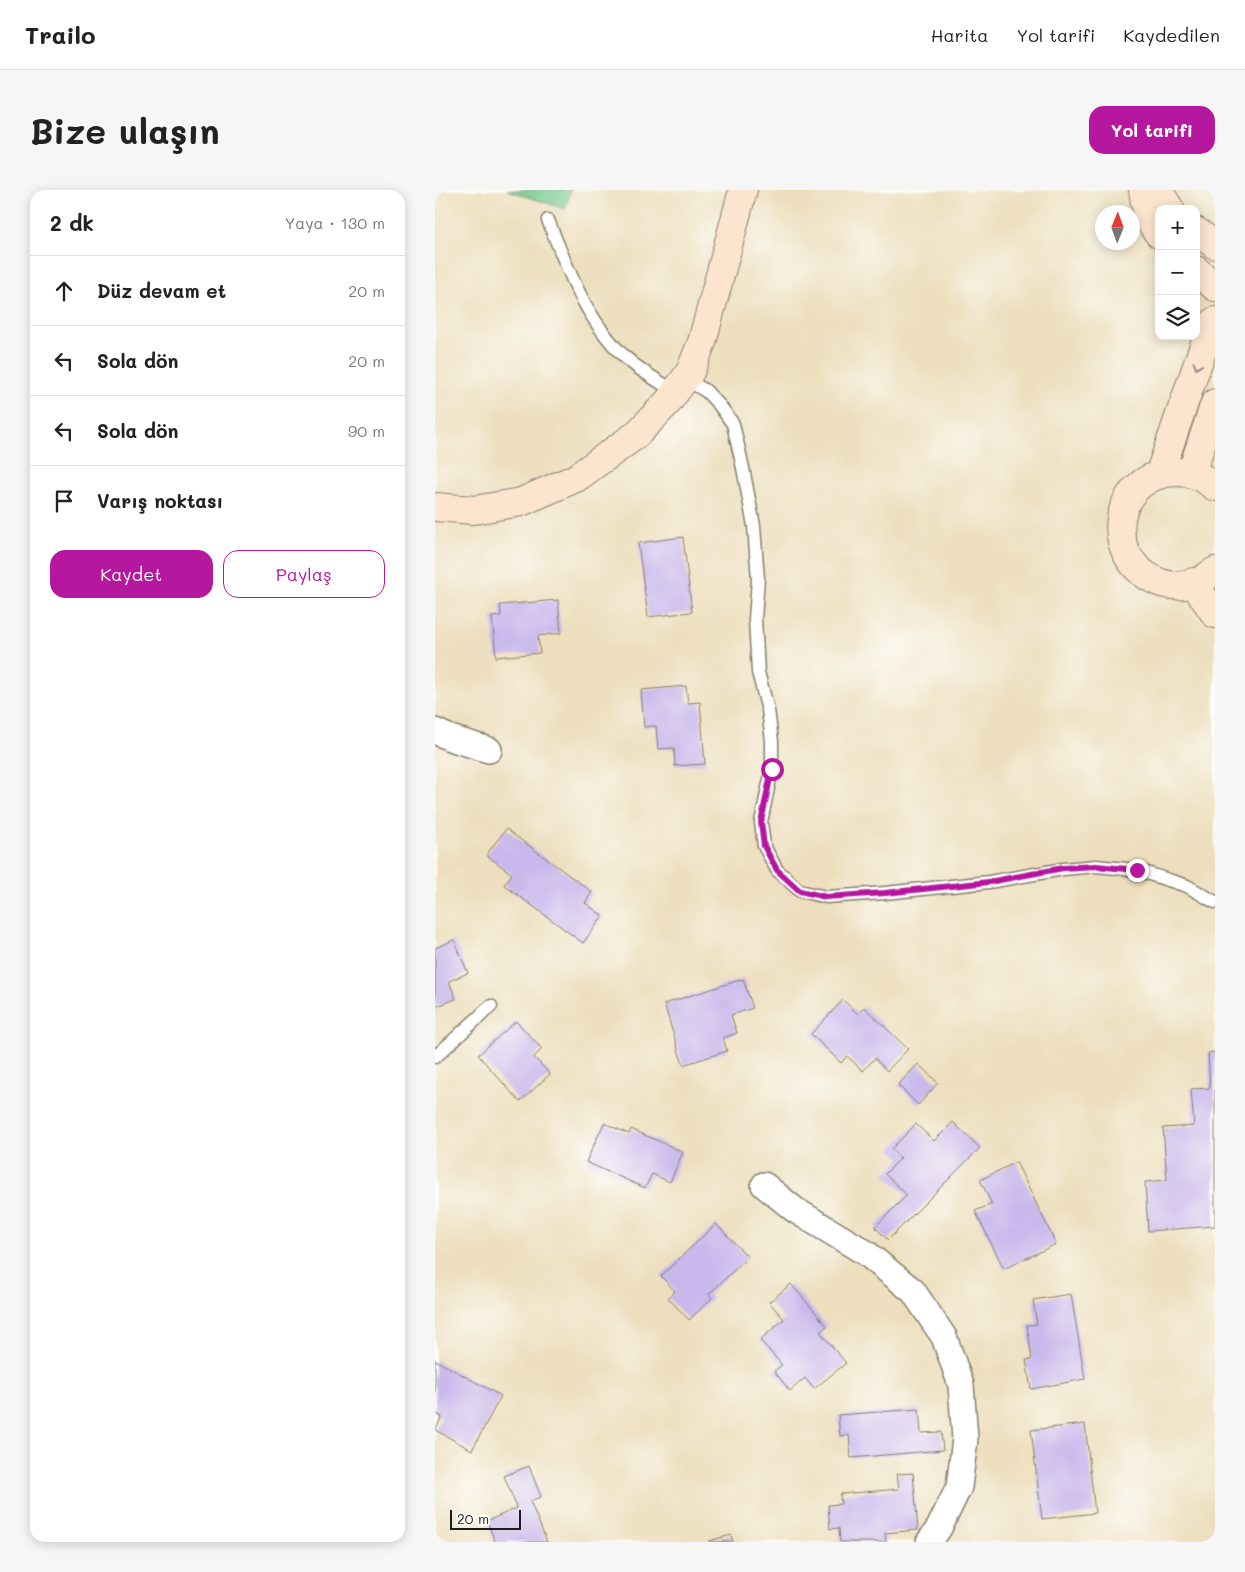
<!DOCTYPE html>
<html lang="tr">
<meta charset="utf-8">
<style>
body{margin:0;font-family:Mali,sans-serif;background:#f6f6f6;color:#222}
.controls{position:absolute;right:15px;top:15px;display:grid;overflow:hidden;border-radius:10px;box-shadow:0 2px 12px #0003}
.controls button{width:45px;height:45px;display:grid;place-items:center;padding:0;border:0;border-bottom:1px solid #e0e0e0;background:#fff;color:#222;font:25px sans-serif}
.compass{position:absolute;left:660px;top:15px;width:45px;height:45px;border-radius:50%;background:#fff;box-shadow:0 2px 12px #0003;rotate:1deg}
.scale{position:absolute;left:15px;bottom:12px;width:71px;box-sizing:border-box;padding-left:5px;border:2px solid #1c1c1c;border-top:0;font-size:14px;line-height:18px;white-space:nowrap;color:#1c1c1c;-webkit-text-stroke:4px #fdfcf7;paint-order:stroke}
.stop{position:absolute;width:15px;height:15px;margin:-11px;border:4px solid #b5179e;border-radius:50%;background:#fff}
.stop.end{background:#b5179e;border-color:#fff;box-shadow:0 1px 5px #0008}
.list{margin:0;padding:0;list-style:none}
h2{display:flex;justify-content:space-between;align-items:center;height:65px;margin:0;padding:0 20px;font-size:21px}
h2 small{font-size:16px;font-weight:400;color:#767676}
.list li{display:grid;grid-template-columns:32px 1fr auto;gap:15px;align-items:center;box-sizing:border-box;height:70px;padding:0 20px;border-top:1px solid #e0e0e0}
.list b{display:block;font-size:19px;white-space:nowrap}
.list em{font-size:16px;font-style:normal;color:#767676}
.actions{display:flex;gap:10px;padding:15px 20px}
.actions a{flex:1;padding:11px 0;border:1px solid #b5179e;border-radius:15px;text-align:center;font-size:18px;color:#b5179e}
.actions .main{background:#b5179e;color:#fff}
.icon{flex:none;width:28px;height:28px;fill:none;stroke:currentColor;stroke-width:2;stroke-linecap:round;stroke-linejoin:round}
.map{position:relative;flex:none;width:780px;height:1352px;overflow:hidden;border-radius:15px}
header{display:flex;align-items:center;gap:30px;box-sizing:border-box;height:70px;padding:0 25px;background:#fff;border-bottom:1px solid #e0e0e0}
header strong{font-size:24px}
nav{display:flex;gap:28px;margin-inline-start:auto;font-size:18px}
.intro{display:flex;align-items:center;justify-content:space-between;box-sizing:border-box;height:120px;padding:0 30px}
h1{margin:0;font-size:35px}
.button{padding:12px 22px;border-radius:15px;background:#b5179e;color:#fff;font-size:18px;font-weight:700}
main{display:flex;gap:30px;padding:0 30px}
aside{flex:1;background:#fff;border-radius:15px;box-shadow:0 2px 12px #0003}
.map>svg:first-child{display:block}
.green{fill:#75c88b;stroke:#487254}
.building{fill:#c9b8ec}
.lines{fill:none;stroke-linecap:round;stroke-linejoin:round}
.lane-casing{stroke:#847e6d;stroke-width:15}
.street-casing{stroke:#847e6d;stroke-width:28}
.secondary-casing{stroke:#847e6d;stroke-width:30}
.lane{stroke:#fff;stroke-width:12}
.street{stroke:#fff;stroke-width:25}
.secondary{stroke:#fce5cf;stroke-width:28}
.oneway{stroke:#978b7e}
.route{stroke:#b5179e;stroke-width:6}
</style>
<header>
<strong>Trailo</strong>
<nav><a>Harita</a><a>Yol tarifi</a><a>Kaydedilen</a></nav>
</header>
<div class="intro"><h1>Bize ulaşın</h1><a class="button">Yol tarifi</a></div>
<main>
<aside>
<h2>2 dk<small>Yaya · 130 m</small></h2>
<ul class="list">
<li><svg class="icon" aria-label="ahead" viewBox="0 0 24 24"><path d="M12 20V5M6 11l6-6 6 6"/></svg><div><b>Düz devam et</b></div><em>20 m</em></li>
<li><svg class="icon" aria-label="left" viewBox="0 0 24 24"><path d="M17 20v-9H6M10 6l-5 5 5 5"/></svg><div><b>Sola dön</b></div><em>20 m</em></li>
<li><svg class="icon" aria-label="left" viewBox="0 0 24 24"><path d="M17 20v-9H6M10 6l-5 5 5 5"/></svg><div><b>Sola dön</b></div><em>90 m</em></li>
<li><svg class="icon" aria-label="arrive" viewBox="0 0 24 24"><path d="M6 21V4h12l-3 4 3 4H6"/></svg><div><b>Varış noktası</b></div></li>
</ul>
<div class="actions"><a class="main">Kaydet</a><a>Paylaş</a></div>
</aside>
<div class="map">
<svg width="780" height="1352" viewBox="0 0 780 1352">
<rect width="100%" height="100%" fill="#fdfcf7"/>
<filter id="ink" filterUnits="userSpaceOnUse"><feTurbulence type="fractalNoise" baseFrequency=".02" numOctaves="2"/><feDisplacementMap in="SourceGraphic" scale="10" xChannelSelector="R" yChannelSelector="G"/><feConvolveMatrix kernelMatrix="1 2 1 2 8 2 1 2 1" color-interpolation-filters="sRGB"/></filter>
<filter id="wash" filterUnits="userSpaceOnUse"><feTurbulence type="fractalNoise" baseFrequency=".0096" numOctaves="4" result="noise"/><feDisplacementMap in="SourceGraphic" scale="20" xChannelSelector="R" yChannelSelector="G"/><feGaussianBlur stdDeviation="1.12" result="paint"/><feColorMatrix in="noise" values="0 0 0 0 0 0 0 0 0 0 0 0 0 0 0 0 0 1.4 0 .05"/><feComposite in="paint" operator="in"/></filter>
<g filter="url(#wash)">
<rect width="100%" height="100%" fill="#eddfbe"/>
<path class="green" d="M 72,0 L 136,0 L 130,19 Z"/>
<g id="blocks">
<path class="building" d="M 248,347 L 257,422 L 213,427 L 203,353 Z
M 123,410 L 126,443 L 103,446 L 105,463 L 61,467 L 57,427 L 66,426 L 65,415 Z
M 251,496 L 253,513 L 265,512 L 270,574 L 240,576 L 239,558 L 223,559 L 221,536 L 209,537 L 206,500 Z
M 71,639 L 157,702 L 150,713 L 168,726 L 148,753 L 69,695 L 77,684 L 51,665 Z
M 19,750 L 33,783 L 14,791 L 21,809 L 0,817 L 0,758 Z
M 308,789 L 318,818 L 296,825 L 302,843 L 288,848 L 292,861 L 248,875 L 229,814 Z
M 408,810 L 423,824 L 429,817 L 473,859 L 452,881 L 440,868 L 428,881 L 412,866 L 406,873 L 376,844 Z
M 81,831 L 107,859 L 99,867 L 115,884 L 85,912 L 43,865 Z
M 780,862 L 780,1036 L 713,1041 L 710,992 L 732,990 L 728,938 L 759,936 L 756,899 L 775,898 L 773,863 Z
M 483,874 L 503,893 L 483,915 L 463,895 Z
M 518,932 L 545,958 L 453,1050 L 440,1037 L 472,1005 L 450,984 L 466,968 L 456,959 L 481,934 L 499,951 Z
M 169,933 L 194,944 L 196,939 L 248,962 L 235,992 L 217,984 L 210,998 L 151,972 Z
M 581,972 L 621,1054 L 569,1079 L 540,1021 L 557,1014 L 545,990 Z
M 281,1034 L 313,1067 L 274,1104 L 277,1108 L 254,1130 L 233,1108 L 240,1101 L 226,1086 Z
M 356,1094 L 392,1136 L 385,1142 L 411,1173 L 379,1199 L 370,1188 L 355,1201 L 339,1181 L 347,1175 L 325,1150 L 349,1129 L 334,1112 Z
M 636,1104 L 650,1189 L 596,1199 L 591,1170 L 597,1169 L 592,1135 L 602,1134 L 598,1110 Z
M 0,1170 L 66,1206 L 37,1260 L 0,1240 L 7,1227 L 0,1223 Z
M 484,1219 L 486,1243 L 506,1242 L 508,1260 L 416,1268 L 414,1245 L 405,1246 L 403,1225 Z
M 650,1234 L 660,1323 L 607,1329 L 596,1240 Z
M 94,1276 L 106,1307 L 95,1311 L 112,1352 L 60,1352 L 52,1331 L 82,1318 L 69,1286 Z
M 478,1283 L 483,1340 L 450,1343 L 451,1352 L 405,1352 L 404,1338 L 395,1339 L 393,1315 L 406,1314 L 405,1304 L 464,1299 L 462,1284 Z
M 296,1345 L 298,1352 L 274,1352 L 274,1351 Z"/>
</g>
</g>
<g filter="url(#ink)">
<use href="#blocks" fill-opacity="0" stroke="#847e6d" stroke-width="1"/>
<g class="lines">
<g class="lane-casing">
<path id="lane" d="M 113,30 C 132,78 151,130 190,167 C 205,181 223,191 241,202
M 250,189 L 271,201 L 285,216 L 298,234 L 308,278 L 319,336 L 323,389 L 320,429 L 323,482 L 333,520 L 337,551 L 337,579 L 326,632 L 329,656 L 342,680 L 365,701 L 391,707 L 450,703 L 554,692 L 628,679 L 661,676 L 702,680 L 752,696 L 780,712
M 0,867 L 56,816"/>
</g>
<g class="street-casing">
<path id="street" d="M 0,541 L 15,548 L 54,560
M 329,995 L 360,1020 L 431,1063 L 478,1101 L 509,1147 L 526,1195 L 530,1249 L 524,1297 L 504,1338 L 494,1352"/>
</g>
<g class="secondary-casing">
<path id="secondary" d="M 708,0 C 710,16 713,31 724,44
M 723,0 L 735,19
M 761,41 L 780,55
M 761,80 L 780,97
M 756,284 L 780,213
M 724,285 L 773,144 L 780,131
M 780,297 C 776,294 772,291 767,288 C 760,284 750,282 741,282 C 680,284 664,362 719,390 C 732,397 750,397 764,391 C 769,389 775,384 780,381
M 0,317 L 39,320 L 86,312 L 141,288 L 201,245 L 233,212 L 255,182 L 267,152 L 308,0
M 758,392 L 780,424"/>
</g>
<use href="#lane" class="lane"/>
<use href="#street" class="street"/>
<use href="#secondary" class="secondary"/>
</g>
<defs><path id="oneway-chevron" d="M-2-3.5L2.5 0L-2 3.5" fill="none" stroke-width="1.6" stroke-linecap="round" stroke-linejoin="round" transform="scale(1.25)"/></defs>
<use class="oneway" href="#oneway-chevron" transform="translate(762 176) rotate(109)"/>
</g>
<g class="lines" filter="url(#ink)">
<path class="route" d="M 337,579 L 326,632 L 329,656 L 342,680 L 365,701 L 391,707 L 450,703 L 554,692 L 628,678 L 661,676 L 702,680"/>
</g>
</svg>
<div class="controls">
<button>+</button>
<button>−</button>
<button><svg class="icon" aria-label="layers" viewBox="0 0 24 24"><path d="M12 4l9 5-9 5-9-5zM3 14l9 5 9-5"/></svg></button>
</div>
<svg class="compass" viewBox="-18 -18 36 36"><path d="M0-13l5 13h-10z" fill="#e53935"/><path d="M0 13l5-13h-10z" fill="#767676"/></svg>
<div class="scale">20 m</div>
<div class="stop" style="left:337px;top:579px"></div>
<div class="stop end" style="left:702px;top:680px"></div>
</div>
</main>
